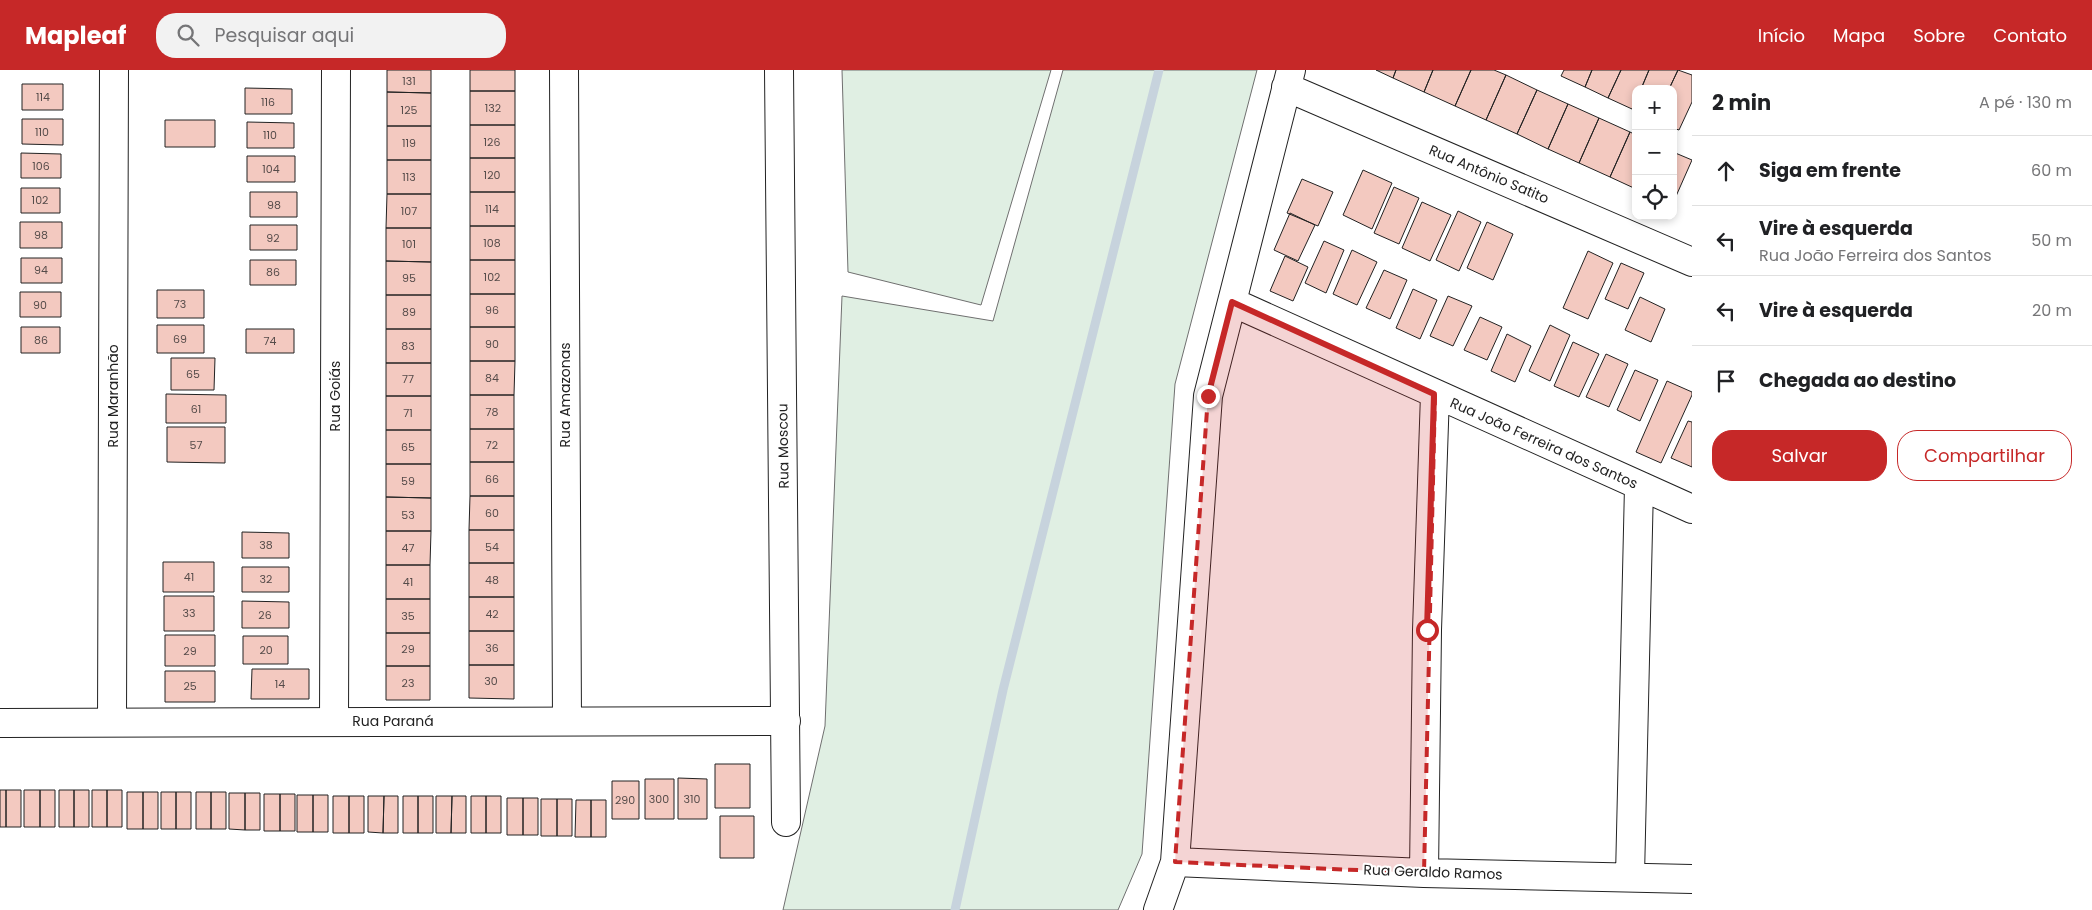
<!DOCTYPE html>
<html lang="pt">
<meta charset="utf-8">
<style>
body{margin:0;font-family:Poppins,sans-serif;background:#f2f2f2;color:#202124}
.controls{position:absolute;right:15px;top:15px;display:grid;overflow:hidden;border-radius:10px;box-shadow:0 2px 8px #0003}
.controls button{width:45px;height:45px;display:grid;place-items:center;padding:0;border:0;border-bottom:1px solid #e0e0e0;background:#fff;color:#202124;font:25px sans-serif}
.stop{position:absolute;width:15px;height:15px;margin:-11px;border:4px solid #c62828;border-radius:50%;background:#fff}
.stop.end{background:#c62828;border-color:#fff;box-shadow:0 1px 5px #0008}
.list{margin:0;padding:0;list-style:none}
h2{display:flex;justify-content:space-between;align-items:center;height:65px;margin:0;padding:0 20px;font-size:21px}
h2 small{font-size:16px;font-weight:400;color:#757577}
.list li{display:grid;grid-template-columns:32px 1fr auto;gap:15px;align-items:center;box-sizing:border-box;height:70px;padding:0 20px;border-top:1px solid #e0e0e0}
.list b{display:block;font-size:19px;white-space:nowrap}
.list p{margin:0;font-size:16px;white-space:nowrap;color:#757577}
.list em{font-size:16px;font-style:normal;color:#757577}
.actions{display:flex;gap:10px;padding:15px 20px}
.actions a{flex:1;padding:11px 0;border:1px solid #c62828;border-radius:20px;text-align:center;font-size:18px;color:#c62828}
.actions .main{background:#c62828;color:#fff}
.icon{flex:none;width:28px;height:28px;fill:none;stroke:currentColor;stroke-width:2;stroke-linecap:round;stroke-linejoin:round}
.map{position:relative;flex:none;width:1692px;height:840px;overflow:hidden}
header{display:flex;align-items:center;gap:30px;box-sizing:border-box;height:70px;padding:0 25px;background:#c62828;color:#fff}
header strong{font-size:24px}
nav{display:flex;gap:28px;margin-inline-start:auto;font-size:18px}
.search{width:350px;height:45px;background:#f2f2f2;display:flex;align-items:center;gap:12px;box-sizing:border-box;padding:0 18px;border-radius:20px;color:#757577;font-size:19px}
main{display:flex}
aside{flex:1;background:#fff}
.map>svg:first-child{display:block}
.green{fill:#e0efe3;stroke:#6f6f6f}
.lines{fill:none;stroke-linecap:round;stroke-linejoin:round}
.stream{stroke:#c7d3dd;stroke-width:9}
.building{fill:#f3c9c0;stroke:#222}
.minor-casing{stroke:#222;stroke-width:30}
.minor{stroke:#fff;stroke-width:28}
.route{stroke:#c62828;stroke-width:6}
.marked{fill:#c62828;fill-opacity:0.2;stroke:#c62828;stroke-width:4;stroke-dasharray:10 6;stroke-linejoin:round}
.labels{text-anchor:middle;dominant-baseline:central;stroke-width:4;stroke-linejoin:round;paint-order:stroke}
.number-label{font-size:11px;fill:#564c4a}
.street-label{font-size:14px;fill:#222;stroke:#fff}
</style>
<header>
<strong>Mapleaf</strong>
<div class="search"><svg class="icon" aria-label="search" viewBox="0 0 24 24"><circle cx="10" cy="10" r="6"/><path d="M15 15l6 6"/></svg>Pesquisar aqui</div>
<nav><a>Início</a><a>Mapa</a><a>Sobre</a><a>Contato</a></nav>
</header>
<main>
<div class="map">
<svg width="1692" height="840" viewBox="0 0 1692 840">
<rect width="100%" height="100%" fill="#fff"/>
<path class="green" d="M 842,0 L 1051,0 L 981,235 L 848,202 Z
M 1063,0 L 1257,0 L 1175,314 L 1142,784 L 1118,840 L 783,840 L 825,656 L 842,226 L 993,251 Z"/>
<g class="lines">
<path class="stream" d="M 955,840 L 1003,620 L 1159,0"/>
</g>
<path class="building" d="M 387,0 L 431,0 L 431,23 L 387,22 Z
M 470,0 L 515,0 L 515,21 L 470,21 Z
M 1376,0 L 1396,0 L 1393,8 Z
M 1396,0 L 1433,0 L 1424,22 L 1393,8 Z
M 1433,0 L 1471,0 L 1455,36 L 1424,22 Z
M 1471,0 L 1494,0 L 1506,5 L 1486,50 L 1455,36 Z
M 1564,0 L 1592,0 L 1585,17 L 1561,6 Z
M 1592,0 L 1621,0 L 1608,28 L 1585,17 Z
M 1621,0 L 1649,0 L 1641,19 L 1636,19 L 1636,30 L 1632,39 L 1608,28 Z
M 1649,0 L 1678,0 L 1669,19 L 1641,19 Z
M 1678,0 L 1692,5 L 1692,32 L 1679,60 L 1673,58 L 1673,19 L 1669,19 Z
M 1506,5 L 1537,20 L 1517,64 L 1486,50 Z
M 22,14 L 63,14 L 63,40 L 22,40 Z
M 245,18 L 292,19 L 292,44 L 245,44 Z
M 1537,20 L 1568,34 L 1548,79 L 1517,64 Z
M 470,21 L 515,21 L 515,55 L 470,55 Z
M 387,22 L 431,23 L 431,56 L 387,56 Z
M 1568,34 L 1599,48 L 1579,93 L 1548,79 Z
M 1599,48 L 1630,62 L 1610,107 L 1579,93 Z
M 22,49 L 63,49 L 63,75 L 22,74 Z
M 165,50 L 215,50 L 215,77 L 165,77 Z
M 247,52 L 294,53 L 294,78 L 247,78 Z
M 470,55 L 515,55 L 515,88 L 470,88 Z
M 387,56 L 431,56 L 431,90 L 387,90 Z
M 1630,62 L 1636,65 L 1636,119 L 1610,107 Z
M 1673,82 L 1692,90 L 1673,133 Z
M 21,83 L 61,84 L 61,108 L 21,108 Z
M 247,86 L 295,86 L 295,112 L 247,112 Z
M 470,88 L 515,88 L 515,122 L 470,122 Z
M 387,90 L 431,90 L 431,124 L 387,124 Z
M 1363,100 L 1392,113 L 1372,159 L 1343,145 Z
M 1302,109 L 1333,122 L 1318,156 L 1287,143 Z
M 1394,117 L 1419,128 L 1399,174 L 1374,163 Z
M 21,118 L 60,118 L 60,143 L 21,143 Z
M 250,122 L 297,122 L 297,147 L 250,147 Z
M 470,122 L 515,122 L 515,156 L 470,156 Z
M 387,124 L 431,124 L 431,158 L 386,158 Z
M 1422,132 L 1451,145 L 1430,191 L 1402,178 Z
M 1458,141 L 1481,152 L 1459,201 L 1436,190 Z
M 1290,143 L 1315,155 L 1298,191 L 1274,180 Z
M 20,152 L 62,152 L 62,178 L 20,178 Z
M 1487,152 L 1513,164 L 1493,210 L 1467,198 Z
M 250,155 L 297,155 L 297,180 L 250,180 Z
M 470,156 L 515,156 L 515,190 L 470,190 Z
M 386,158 L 431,158 L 431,192 L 386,191 Z
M 1324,171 L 1344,180 L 1326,223 L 1305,213 Z
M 1352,180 L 1377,192 L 1357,235 L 1333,224 Z
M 1588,181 L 1613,193 L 1588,249 L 1563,238 Z
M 1285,186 L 1308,197 L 1293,231 L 1270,221 Z
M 21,188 L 62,188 L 62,213 L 21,213 Z
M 250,190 L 296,190 L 296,215 L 250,215 Z
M 470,190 L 515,190 L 515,224 L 470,224 Z
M 386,191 L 431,192 L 431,225 L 386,225 Z
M 1621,193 L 1644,203 L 1628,239 L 1605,229 Z
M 1384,200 L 1407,210 L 1390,249 L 1366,238 Z
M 1413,219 L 1437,230 L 1420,269 L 1396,258 Z
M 157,220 L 204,220 L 204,248 L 157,248 Z
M 20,222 L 61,222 L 61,247 L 20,247 Z
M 470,224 L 515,224 L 515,257 L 470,257 Z
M 386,225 L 431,225 L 431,259 L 386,259 Z
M 1448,226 L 1472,236 L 1453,276 L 1430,266 Z
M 1640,227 L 1665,239 L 1651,272 L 1625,260 Z
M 1480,247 L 1502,257 L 1487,290 L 1464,280 Z
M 157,255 L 204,255 L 204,283 L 157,283 Z
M 1550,255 L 1570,265 L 1550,311 L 1529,301 Z
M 21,257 L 60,257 L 60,283 L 21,283 Z
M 470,257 L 515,257 L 515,291 L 470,291 Z
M 246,259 L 294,259 L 294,283 L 246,283 Z
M 386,259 L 431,259 L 431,293 L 386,293 Z
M 1507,264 L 1531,276 L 1515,312 L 1491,301 Z
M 1573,272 L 1599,284 L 1579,327 L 1554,316 Z
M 1606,284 L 1628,294 L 1609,337 L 1586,327 Z
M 171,288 L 215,288 L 214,320 L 171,320 Z
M 470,291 L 515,291 L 514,325 L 470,325 Z
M 386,293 L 431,293 L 431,326 L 386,326 Z
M 1635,300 L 1658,310 L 1640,351 L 1617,340 Z
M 1667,311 L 1692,322 L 1692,325 L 1661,393 L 1636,382 Z
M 166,324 L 226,325 L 226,353 L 166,353 Z
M 470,325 L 514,325 L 514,359 L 470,359 Z
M 386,326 L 431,326 L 431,360 L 386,360 Z
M 1688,351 L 1692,352 L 1692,397 L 1671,388 Z
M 167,357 L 225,357 L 225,393 L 167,392 Z
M 470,359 L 514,359 L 514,392 L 470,392 Z
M 386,360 L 431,360 L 431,394 L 386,394 Z
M 470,392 L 514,392 L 514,426 L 470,426 Z
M 386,394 L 431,394 L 431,428 L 386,427 Z
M 470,426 L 514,426 L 514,460 L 469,460 Z
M 386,427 L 431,428 L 431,461 L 386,461 Z
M 469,460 L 514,460 L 514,493 L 469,493 Z
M 386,461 L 431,461 L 430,495 L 386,495 Z
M 242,462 L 289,463 L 289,488 L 242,488 Z
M 163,492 L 214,492 L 214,522 L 163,522 Z
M 469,493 L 514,493 L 514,527 L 469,527 Z
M 386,495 L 430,495 L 430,529 L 386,529 Z
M 242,497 L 289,497 L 289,522 L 242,522 Z
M 164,526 L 214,526 L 214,561 L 164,561 Z
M 469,527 L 514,527 L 514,561 L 469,561 Z
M 386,529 L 430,529 L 430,563 L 386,563 Z
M 242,531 L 289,532 L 289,558 L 242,558 Z
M 469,561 L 514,561 L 514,595 L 469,595 Z
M 386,563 L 430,563 L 430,596 L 386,596 Z
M 165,565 L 215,565 L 215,596 L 165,596 Z
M 243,566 L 288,566 L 288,594 L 243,594 Z
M 469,595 L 514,595 L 514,629 L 469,628 Z
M 386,596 L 430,596 L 430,630 L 386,630 Z
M 252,599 L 309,599 L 309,629 L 251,629 Z
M 165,601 L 215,601 L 215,632 L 165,632 Z
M 715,694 L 750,694 L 750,738 L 715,738 Z
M 678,708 L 707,709 L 707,749 L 678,749 Z
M 645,709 L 674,709 L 674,749 L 645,749 Z
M 612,711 L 639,711 L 639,749 L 612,749 Z
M 0,720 L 6,720 L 6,757 L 0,757 Z
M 6,720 L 21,720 L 21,757 L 6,757 Z
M 24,720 L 40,720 L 40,757 L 24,757 Z
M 40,720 L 55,720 L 55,757 L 40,757 Z
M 59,720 L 74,720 L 74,757 L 59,757 Z
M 74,720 L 89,720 L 89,757 L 74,757 Z
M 92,720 L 107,720 L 107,757 L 92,757 Z
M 107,720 L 122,720 L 122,757 L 107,757 Z
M 127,722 L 143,722 L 143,759 L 127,759 Z
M 143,722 L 158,722 L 158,759 L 143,759 Z
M 161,722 L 176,722 L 176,759 L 161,759 Z
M 176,722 L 191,722 L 191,759 L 176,759 Z
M 196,722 L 211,722 L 211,759 L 196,759 Z
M 211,722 L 226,722 L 226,759 L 211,759 Z
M 229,723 L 245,723 L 245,760 L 229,759 Z
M 245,723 L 260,723 L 260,760 L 245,760 Z
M 264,724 L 280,724 L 280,761 L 264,761 Z
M 280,724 L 295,724 L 295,761 L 280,761 Z
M 297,725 L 313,725 L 313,762 L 297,762 Z
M 313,725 L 328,725 L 328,762 L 313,762 Z
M 333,726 L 349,726 L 349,763 L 333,763 Z
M 349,726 L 364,726 L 364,763 L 349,763 Z
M 368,726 L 384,726 L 383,763 L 368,762 Z
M 384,726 L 398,726 L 398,763 L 383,763 Z
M 403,726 L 418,726 L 418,763 L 403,763 Z
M 418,726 L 433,726 L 433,763 L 418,763 Z
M 436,726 L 452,726 L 451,763 L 436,763 Z
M 452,726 L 466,726 L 466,763 L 451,763 Z
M 471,726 L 486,726 L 486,763 L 471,763 Z
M 486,726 L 501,726 L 501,763 L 486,763 Z
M 507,728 L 523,728 L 523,765 L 507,765 Z
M 523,728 L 538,728 L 538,765 L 523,765 Z
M 541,729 L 557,729 L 557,766 L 541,766 Z
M 557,729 L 572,729 L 572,766 L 557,766 Z
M 576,730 L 591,730 L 591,767 L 575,767 Z
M 591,730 L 606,730 L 606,767 L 591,767 Z
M 720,746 L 754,746 L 754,788 L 720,788 Z"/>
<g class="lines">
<g class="minor-casing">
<path id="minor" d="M 564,0 L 567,651
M 779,0 L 786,752
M 1286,17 L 1692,192
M 1232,232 L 1692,439
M 334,651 L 336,0
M 112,652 L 114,0
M 0,653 L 786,651
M 1175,792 L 1424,803 L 1692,809
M 1424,803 L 1427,560 L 1435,324
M 1630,806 L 1639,416
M 1158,840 L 1175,792 L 1208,326 L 1291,0"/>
</g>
<use href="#minor" class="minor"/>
</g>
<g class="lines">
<path class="route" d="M 1208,326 L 1232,232 L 1434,324 L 1427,560"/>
</g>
<path class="marked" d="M 1232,232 L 1435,324 L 1424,803 L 1175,792 L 1208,326 Z"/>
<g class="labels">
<g class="number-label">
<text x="409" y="11">131</text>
<text x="43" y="27">114</text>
<text x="268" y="32">116</text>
<text x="493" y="38">132</text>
<text x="409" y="40">125</text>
<text x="42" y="62">110</text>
<text x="270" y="65">110</text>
<text x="492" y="72">126</text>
<text x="409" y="73">119</text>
<text x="41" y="96">106</text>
<text x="271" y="99">104</text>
<text x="492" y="105">120</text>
<text x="409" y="107">113</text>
<text x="40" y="130">102</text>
<text x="274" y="135">98</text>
<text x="492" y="139">114</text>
<text x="409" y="141">107</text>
<text x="41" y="165">98</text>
<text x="273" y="168">92</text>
<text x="492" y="173">108</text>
<text x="409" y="174">101</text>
<text x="41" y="200">94</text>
<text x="273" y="202">86</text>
<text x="492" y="207">102</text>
<text x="409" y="208">95</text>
<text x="180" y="234">73</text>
<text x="40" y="235">90</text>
<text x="492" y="240">96</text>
<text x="409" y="242">89</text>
<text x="180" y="269">69</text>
<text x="41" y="270">86</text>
<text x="270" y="271">74</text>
<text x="492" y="274">90</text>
<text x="408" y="276">83</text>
<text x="193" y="304">65</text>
<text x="492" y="308">84</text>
<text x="408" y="309">77</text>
<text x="196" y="339">61</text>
<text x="492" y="342">78</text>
<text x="408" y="343">71</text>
<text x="196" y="375">57</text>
<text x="492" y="375">72</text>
<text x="408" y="377">65</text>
<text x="492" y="409">66</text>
<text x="408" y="411">59</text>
<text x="492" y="443">60</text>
<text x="408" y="445">53</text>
<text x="266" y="475">38</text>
<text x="492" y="477">54</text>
<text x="408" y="478">47</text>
<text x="189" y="507">41</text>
<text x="266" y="509">32</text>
<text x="492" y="510">48</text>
<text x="408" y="512">41</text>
<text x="189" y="543">33</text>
<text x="492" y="544">42</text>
<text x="265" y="545">26</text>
<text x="408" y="546">35</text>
<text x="492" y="578">36</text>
<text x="408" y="579">29</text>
<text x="266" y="580">20</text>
<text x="190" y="581">29</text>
<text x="491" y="611">30</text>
<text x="408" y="613">23</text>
<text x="280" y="614">14</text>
<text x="190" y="616">25</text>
<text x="659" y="729">300</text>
<text x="692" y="729">310</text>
<text x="625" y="730">290</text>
</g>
<g class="street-label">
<text transform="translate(1489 104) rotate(23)">Rua Antônio Satito</text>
<text transform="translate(565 325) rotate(-90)">Rua Amazonas</text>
<text transform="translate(113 326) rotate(-90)">Rua Maranhão</text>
<text transform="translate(335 326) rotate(-90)">Rua Goiás</text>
<text transform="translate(1544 373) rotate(24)">Rua João Ferreira dos Santos</text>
<text transform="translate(783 376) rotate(-91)">Rua Moscou</text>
<text x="393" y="651">Rua Paraná</text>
<text transform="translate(1433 802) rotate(2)">Rua Geraldo Ramos</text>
</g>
</g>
</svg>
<div class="controls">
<button>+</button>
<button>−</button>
<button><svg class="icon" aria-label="locate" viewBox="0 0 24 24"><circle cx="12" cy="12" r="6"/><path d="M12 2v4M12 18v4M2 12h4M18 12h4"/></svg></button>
</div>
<div class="stop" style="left:1427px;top:560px"></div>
<div class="stop end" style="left:1208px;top:326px"></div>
</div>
<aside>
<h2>2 min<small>A pé · 130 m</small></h2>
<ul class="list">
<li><svg class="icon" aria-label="ahead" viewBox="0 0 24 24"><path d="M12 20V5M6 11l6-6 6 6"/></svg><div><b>Siga em frente</b></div><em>60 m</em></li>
<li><svg class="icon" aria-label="left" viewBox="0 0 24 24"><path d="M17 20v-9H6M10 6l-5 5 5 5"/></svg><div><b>Vire à esquerda</b><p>Rua João Ferreira dos Santos</p></div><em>50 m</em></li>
<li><svg class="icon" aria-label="left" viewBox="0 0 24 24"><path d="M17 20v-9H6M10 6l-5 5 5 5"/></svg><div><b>Vire à esquerda</b></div><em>20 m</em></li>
<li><svg class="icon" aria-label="arrive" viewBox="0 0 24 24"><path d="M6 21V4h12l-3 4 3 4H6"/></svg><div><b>Chegada ao destino</b></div></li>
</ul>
<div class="actions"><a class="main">Salvar</a><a>Compartilhar</a></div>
</aside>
</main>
